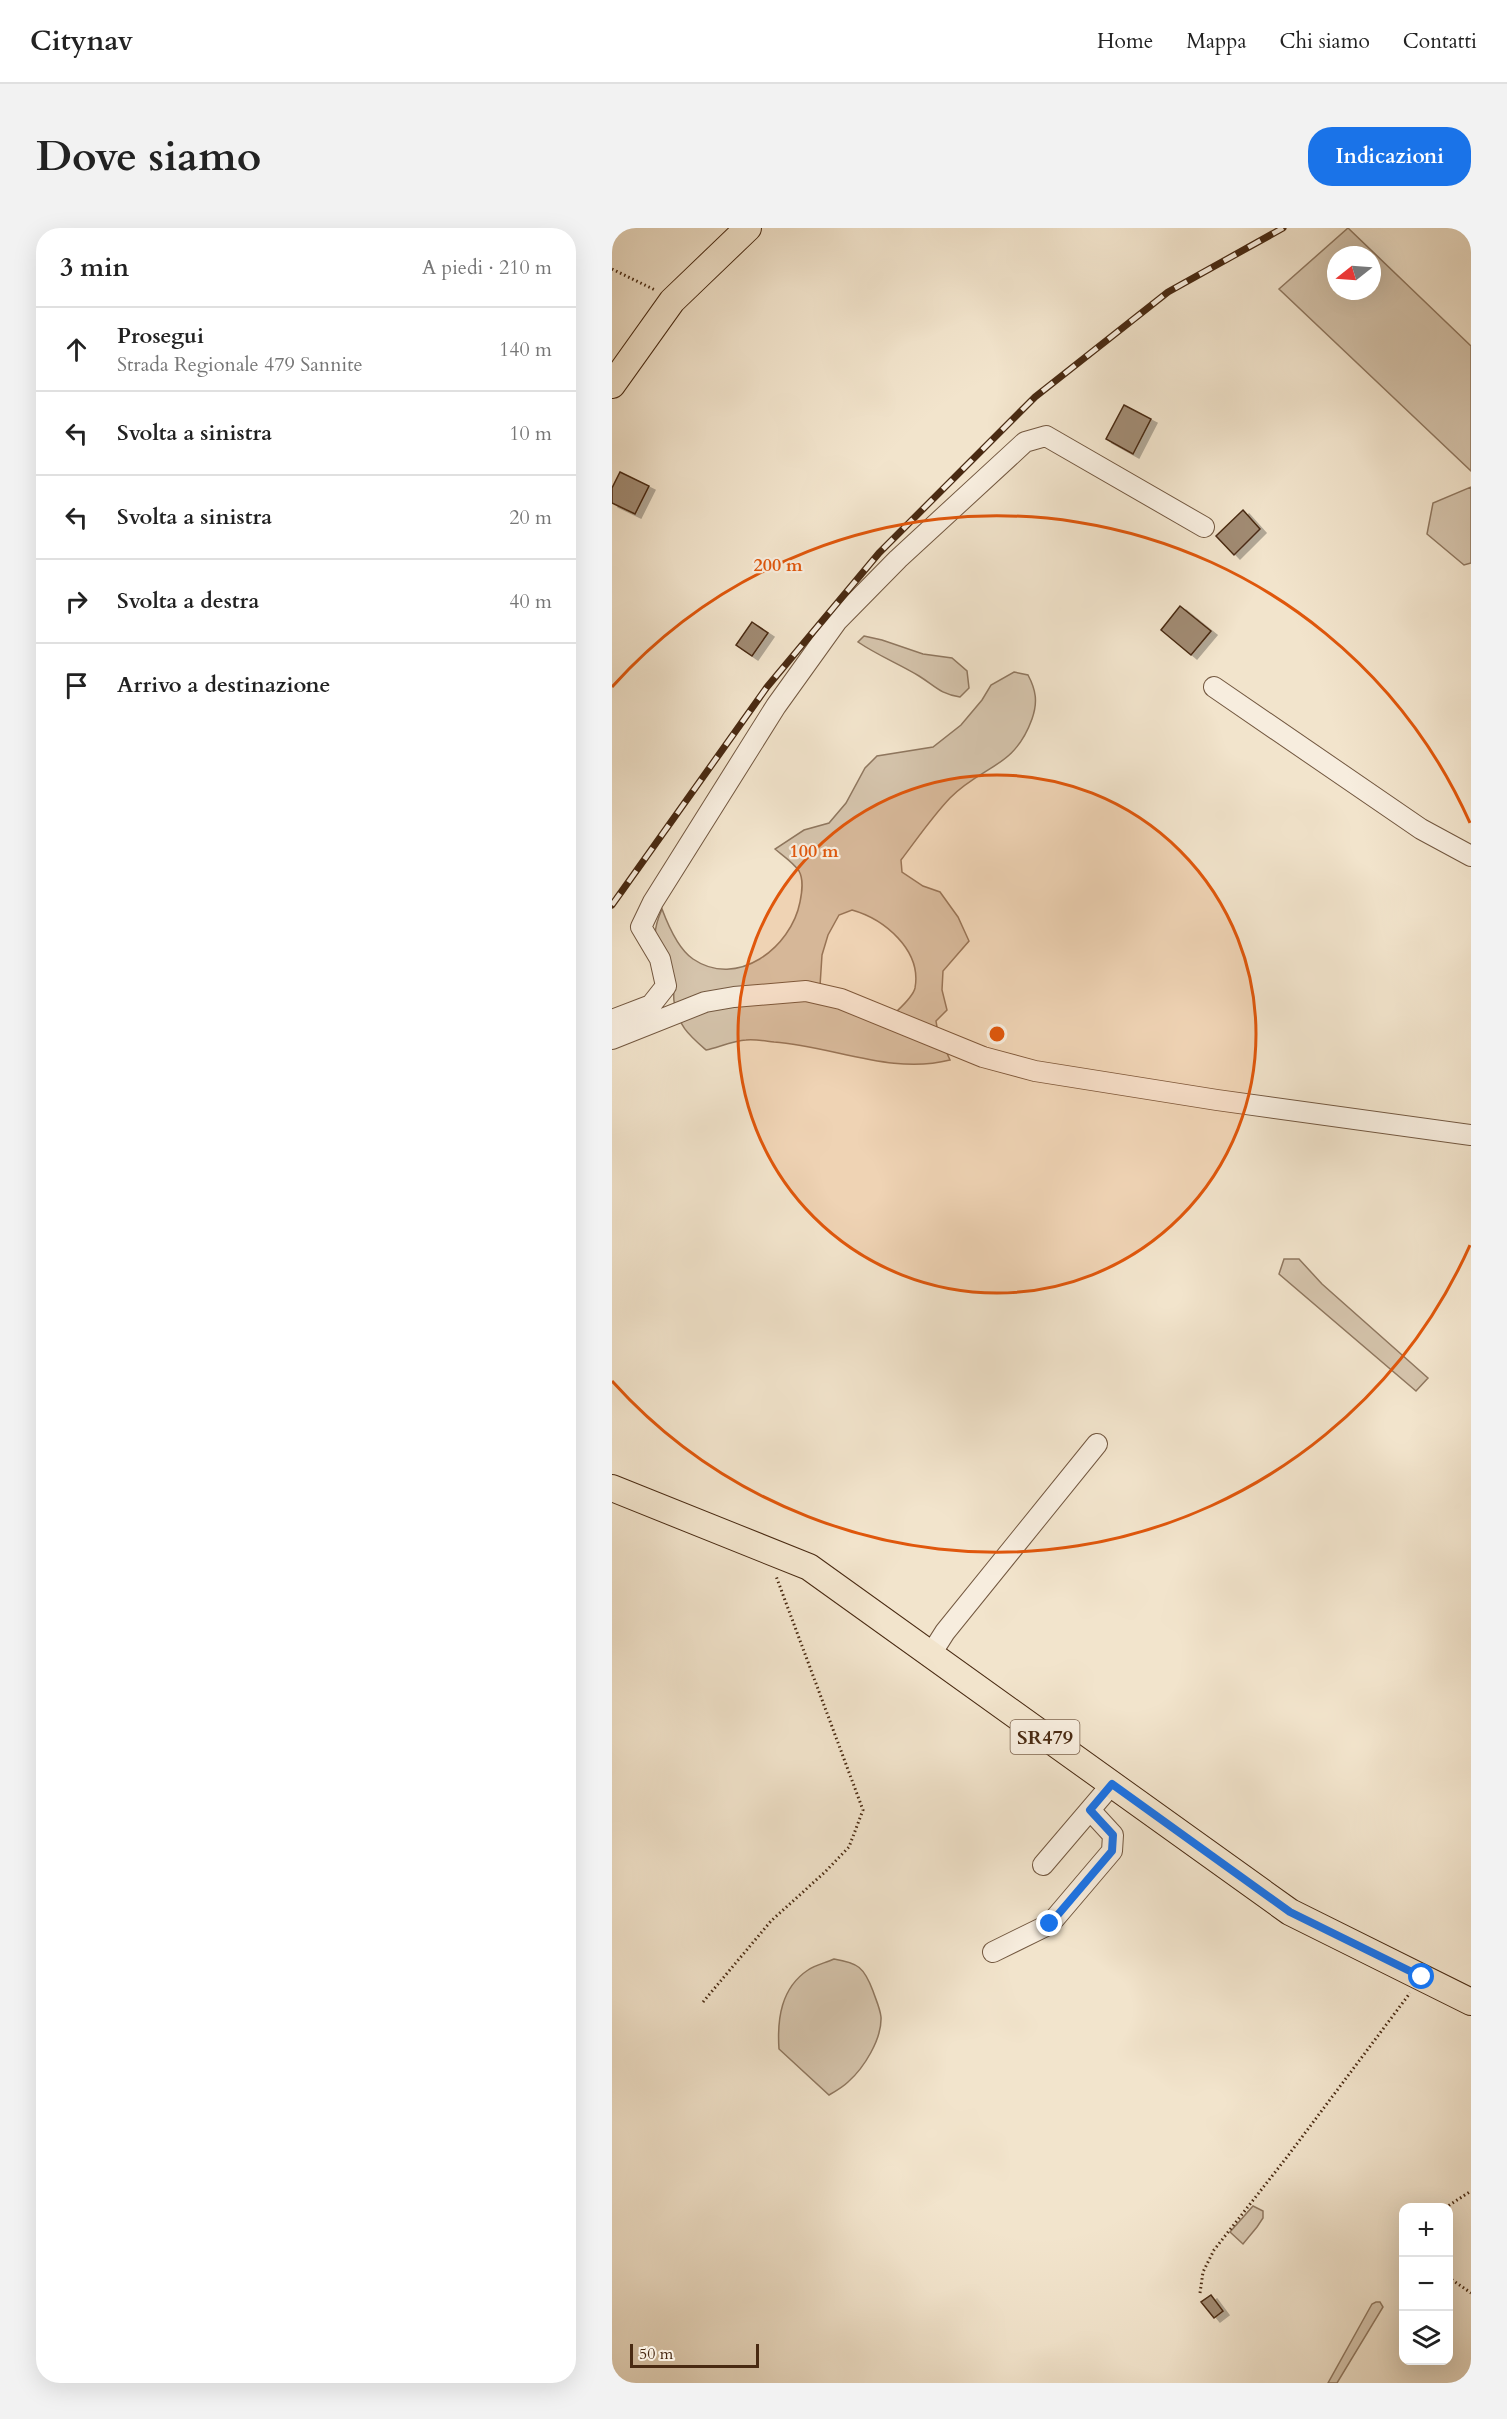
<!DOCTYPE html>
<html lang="it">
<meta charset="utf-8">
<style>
body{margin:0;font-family:Cardo,serif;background:#f2f2f2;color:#222}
.controls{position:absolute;right:18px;bottom:18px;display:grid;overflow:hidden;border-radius:12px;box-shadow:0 6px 24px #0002}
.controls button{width:54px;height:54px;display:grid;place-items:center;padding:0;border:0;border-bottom:2px solid #e0e0e0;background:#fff;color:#222;font:30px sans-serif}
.compass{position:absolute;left:715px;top:18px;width:54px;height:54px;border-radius:50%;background:#fff;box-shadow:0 6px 24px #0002;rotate:253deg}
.scale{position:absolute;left:18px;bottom:15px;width:129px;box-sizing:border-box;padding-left:6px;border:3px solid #492a12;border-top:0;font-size:16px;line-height:21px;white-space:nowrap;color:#492a12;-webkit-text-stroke:4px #f7edde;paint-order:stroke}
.stop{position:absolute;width:18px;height:18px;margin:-14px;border:4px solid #1a73e8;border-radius:50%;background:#fff}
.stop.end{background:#1a73e8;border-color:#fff;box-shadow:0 2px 6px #0008}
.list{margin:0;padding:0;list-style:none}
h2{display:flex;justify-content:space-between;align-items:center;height:78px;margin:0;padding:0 24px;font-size:26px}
h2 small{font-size:20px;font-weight:400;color:#767676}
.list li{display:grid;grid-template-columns:39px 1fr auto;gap:18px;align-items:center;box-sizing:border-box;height:84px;padding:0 24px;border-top:2px solid #e0e0e0}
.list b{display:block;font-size:22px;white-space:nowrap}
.list p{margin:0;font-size:20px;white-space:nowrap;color:#767676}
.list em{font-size:20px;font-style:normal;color:#767676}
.icon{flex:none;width:33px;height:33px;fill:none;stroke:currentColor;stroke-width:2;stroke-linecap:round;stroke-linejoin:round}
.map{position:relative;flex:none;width:859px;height:2155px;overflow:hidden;border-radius:24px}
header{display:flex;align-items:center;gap:36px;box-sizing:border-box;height:84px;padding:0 30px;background:#fff;border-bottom:2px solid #e0e0e0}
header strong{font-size:28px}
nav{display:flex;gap:33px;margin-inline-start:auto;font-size:21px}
.intro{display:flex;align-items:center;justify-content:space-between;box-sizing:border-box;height:144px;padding:0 36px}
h1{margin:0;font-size:42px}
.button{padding:15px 27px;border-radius:24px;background:#1a73e8;color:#fff;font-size:21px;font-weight:700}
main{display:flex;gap:36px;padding:0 36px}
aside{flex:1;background:#fff;border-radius:24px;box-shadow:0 6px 24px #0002}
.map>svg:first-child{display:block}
.green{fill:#d5c4ac;stroke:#8f775f;stroke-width:1.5;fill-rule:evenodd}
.building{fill:#a18b73;stroke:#492a12;stroke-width:1.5;filter:url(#shadow)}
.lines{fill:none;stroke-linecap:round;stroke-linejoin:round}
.minor-casing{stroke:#735840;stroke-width:22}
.major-casing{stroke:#492a12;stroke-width:28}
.path{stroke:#492a12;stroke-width:3;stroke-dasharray:1.5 3;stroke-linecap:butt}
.minor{stroke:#f7edde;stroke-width:20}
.major{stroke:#f2e4cc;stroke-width:26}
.rail-casing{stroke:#492a12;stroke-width:7}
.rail{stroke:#f7edde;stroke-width:4.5;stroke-dasharray:14;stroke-linecap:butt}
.route{stroke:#1a73e8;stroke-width:8}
.ring{fill:none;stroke:#e0570c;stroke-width:3}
.labels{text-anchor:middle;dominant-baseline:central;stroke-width:4.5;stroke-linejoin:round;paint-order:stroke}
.shield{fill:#f7edde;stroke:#7d644f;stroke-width:1.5}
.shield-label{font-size:20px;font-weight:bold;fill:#492a12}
.centre{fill:#e0570c;stroke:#f7edde;stroke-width:3}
.ring-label{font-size:18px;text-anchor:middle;font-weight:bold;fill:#e0570c;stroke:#f7edde;stroke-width:4.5;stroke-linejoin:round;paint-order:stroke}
</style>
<header>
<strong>Citynav</strong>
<nav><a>Home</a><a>Mappa</a><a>Chi siamo</a><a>Contatti</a></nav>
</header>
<div class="intro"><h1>Dove siamo</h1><a class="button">Indicazioni</a></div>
<main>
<aside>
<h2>3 min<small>A piedi · 210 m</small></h2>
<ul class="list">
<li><svg class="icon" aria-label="ahead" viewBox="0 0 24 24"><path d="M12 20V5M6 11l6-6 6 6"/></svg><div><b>Prosegui</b><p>Strada Regionale 479 Sannite</p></div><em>140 m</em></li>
<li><svg class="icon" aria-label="left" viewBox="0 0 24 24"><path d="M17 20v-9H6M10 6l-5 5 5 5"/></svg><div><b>Svolta a sinistra</b></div><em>10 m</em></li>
<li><svg class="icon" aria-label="left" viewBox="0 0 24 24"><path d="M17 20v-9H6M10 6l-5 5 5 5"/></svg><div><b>Svolta a sinistra</b></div><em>20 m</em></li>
<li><svg class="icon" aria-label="right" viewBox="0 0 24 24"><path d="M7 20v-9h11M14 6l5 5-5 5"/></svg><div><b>Svolta a destra</b></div><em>40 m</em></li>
<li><svg class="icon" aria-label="arrive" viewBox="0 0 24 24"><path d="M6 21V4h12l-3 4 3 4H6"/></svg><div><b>Arrivo a destinazione</b></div></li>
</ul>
</aside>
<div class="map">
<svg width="859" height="2155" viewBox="0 0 859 2155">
<defs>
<filter id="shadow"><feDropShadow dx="6" dy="4" stdDeviation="0" flood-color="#0004"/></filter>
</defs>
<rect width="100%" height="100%" fill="#f2e4cc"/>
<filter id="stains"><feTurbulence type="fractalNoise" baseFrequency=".00333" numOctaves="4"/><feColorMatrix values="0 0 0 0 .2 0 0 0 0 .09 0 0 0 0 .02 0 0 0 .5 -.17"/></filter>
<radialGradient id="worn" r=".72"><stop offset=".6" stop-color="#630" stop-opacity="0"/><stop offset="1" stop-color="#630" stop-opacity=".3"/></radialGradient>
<path class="green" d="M 736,0 L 859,118 L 859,243 L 667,61 ZM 724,27 L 760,27 L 760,63 L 724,63 Z
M 859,259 L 859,335 L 852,337 L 815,306 L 821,275 Z
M 252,408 L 270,412 L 311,426 L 340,430 L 355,443 L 357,460 L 348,469 C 328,466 323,458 307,448 C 287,436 265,427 246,414 Z
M 402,444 L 416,447 C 424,462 426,474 420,491 C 402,541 370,537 338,570 C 320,589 305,611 289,632 L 290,644 L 311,658 L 328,664 L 346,689 L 357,713 L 331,743 L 330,762 L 335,782 L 324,793 L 326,805 L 338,832 C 279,847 221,818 162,814 C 153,813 143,811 134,812 C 121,813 107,819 94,822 C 77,807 66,798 62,773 C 61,766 63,757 61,750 C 52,716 33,720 50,681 C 56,697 66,721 81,731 C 125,761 179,720 188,674 C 190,664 192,652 187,643 C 182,635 170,627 163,621 L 192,602 L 217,595 L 234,575 L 253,540 L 265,528 L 321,519 L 349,497 L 370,472 L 379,457 ZM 240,682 C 272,691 310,722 303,760 C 301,769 289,779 282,786 L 208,758 L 210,727 L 216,707 L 227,687 Z
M 672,1031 L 687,1031 L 710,1056 L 816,1150 L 804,1163 L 667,1046 Z
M 222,1731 C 246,1735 252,1739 261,1763 C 264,1772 268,1780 269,1789 C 270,1811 252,1840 236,1854 C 231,1859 224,1863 217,1867 L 167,1821 C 165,1791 169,1760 196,1742 C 203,1737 213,1735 222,1731 Z
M 641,1978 L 651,1983 L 651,1990 L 645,1999 L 631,2016 L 618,2004 Z
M 764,2074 L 768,2074 L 771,2079 L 725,2155 L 716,2155 L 760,2076 Z"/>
<path class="building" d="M 512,177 L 539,191 L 521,226 L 494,211 Z
M 8,244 L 37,258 L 23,286 L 0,275 L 0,260 Z
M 631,282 L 648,301 L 622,327 L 604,308 Z
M 568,378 L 599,403 L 579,427 L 549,402 Z
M 140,394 L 156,405 L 140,428 L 124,417 Z
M 599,2067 L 611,2083 L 602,2090 L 589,2074 Z"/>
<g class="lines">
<g class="minor-casing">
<path id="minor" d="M 602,459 L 809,601 L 859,628
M 0,792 L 39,777 L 54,758 L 48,731 L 29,699 L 41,674 L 164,478 L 225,393 L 286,331 L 413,214 L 434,208 L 592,299
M 0,811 L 93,774 L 122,769 L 194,763 L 229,771 L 371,829 L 423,843 L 605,872 L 859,907
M 319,1426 L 333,1404 L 485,1216
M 431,1637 L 500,1556
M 381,1724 L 438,1696 L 500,1623 L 501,1607 L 478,1582"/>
</g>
<g class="major-casing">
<path id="major" d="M 0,157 L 60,73 L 136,0
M 0,1260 L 197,1339 L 678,1684 L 859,1774"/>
</g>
<path class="path" d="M 0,41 L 43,62
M 91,1774 L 159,1693 L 213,1644 L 237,1619 L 251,1582 L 164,1348
M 833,1980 L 859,1963
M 836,2049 L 859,2065
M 588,2065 L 591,2044 L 602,2022 L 675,1929 L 798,1765"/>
<use href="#minor" class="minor"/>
<use href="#major" class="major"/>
<g class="rail-casing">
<path id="rail" d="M 0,677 L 155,459 L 267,325 L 423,169 L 556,64 L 671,0"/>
</g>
<use href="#rail" class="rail"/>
</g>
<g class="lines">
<path class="route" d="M 438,1696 L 500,1623 L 501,1607 L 478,1582 L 500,1556 L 678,1684 L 810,1749"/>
</g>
<circle cx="385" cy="806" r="259" fill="#e0570c" fill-opacity=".12"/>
<g class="ring">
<circle cx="385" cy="806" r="259"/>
<path d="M858 1017A518 518 0 0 1 0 1153M0 459A518 518 0 0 1 858 595"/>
</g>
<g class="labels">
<rect class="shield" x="398.5" y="1492" width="69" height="34" rx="4.5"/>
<g class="shield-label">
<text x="433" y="1509">SR479</text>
</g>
</g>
<circle cx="385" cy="806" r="9" class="centre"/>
<g class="ring-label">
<text x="166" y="343">200 m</text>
<text x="202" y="629">100 m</text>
</g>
<rect width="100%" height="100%" filter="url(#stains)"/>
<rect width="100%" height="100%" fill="url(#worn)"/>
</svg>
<div class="controls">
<button>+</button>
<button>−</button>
<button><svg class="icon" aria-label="layers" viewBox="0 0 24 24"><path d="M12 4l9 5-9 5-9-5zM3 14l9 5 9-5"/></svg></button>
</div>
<svg class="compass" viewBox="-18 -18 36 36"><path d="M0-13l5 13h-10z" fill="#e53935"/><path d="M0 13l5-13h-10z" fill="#767676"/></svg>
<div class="scale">50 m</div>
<div class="stop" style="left:810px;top:1749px"></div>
<div class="stop end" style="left:438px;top:1696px"></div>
</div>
</main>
